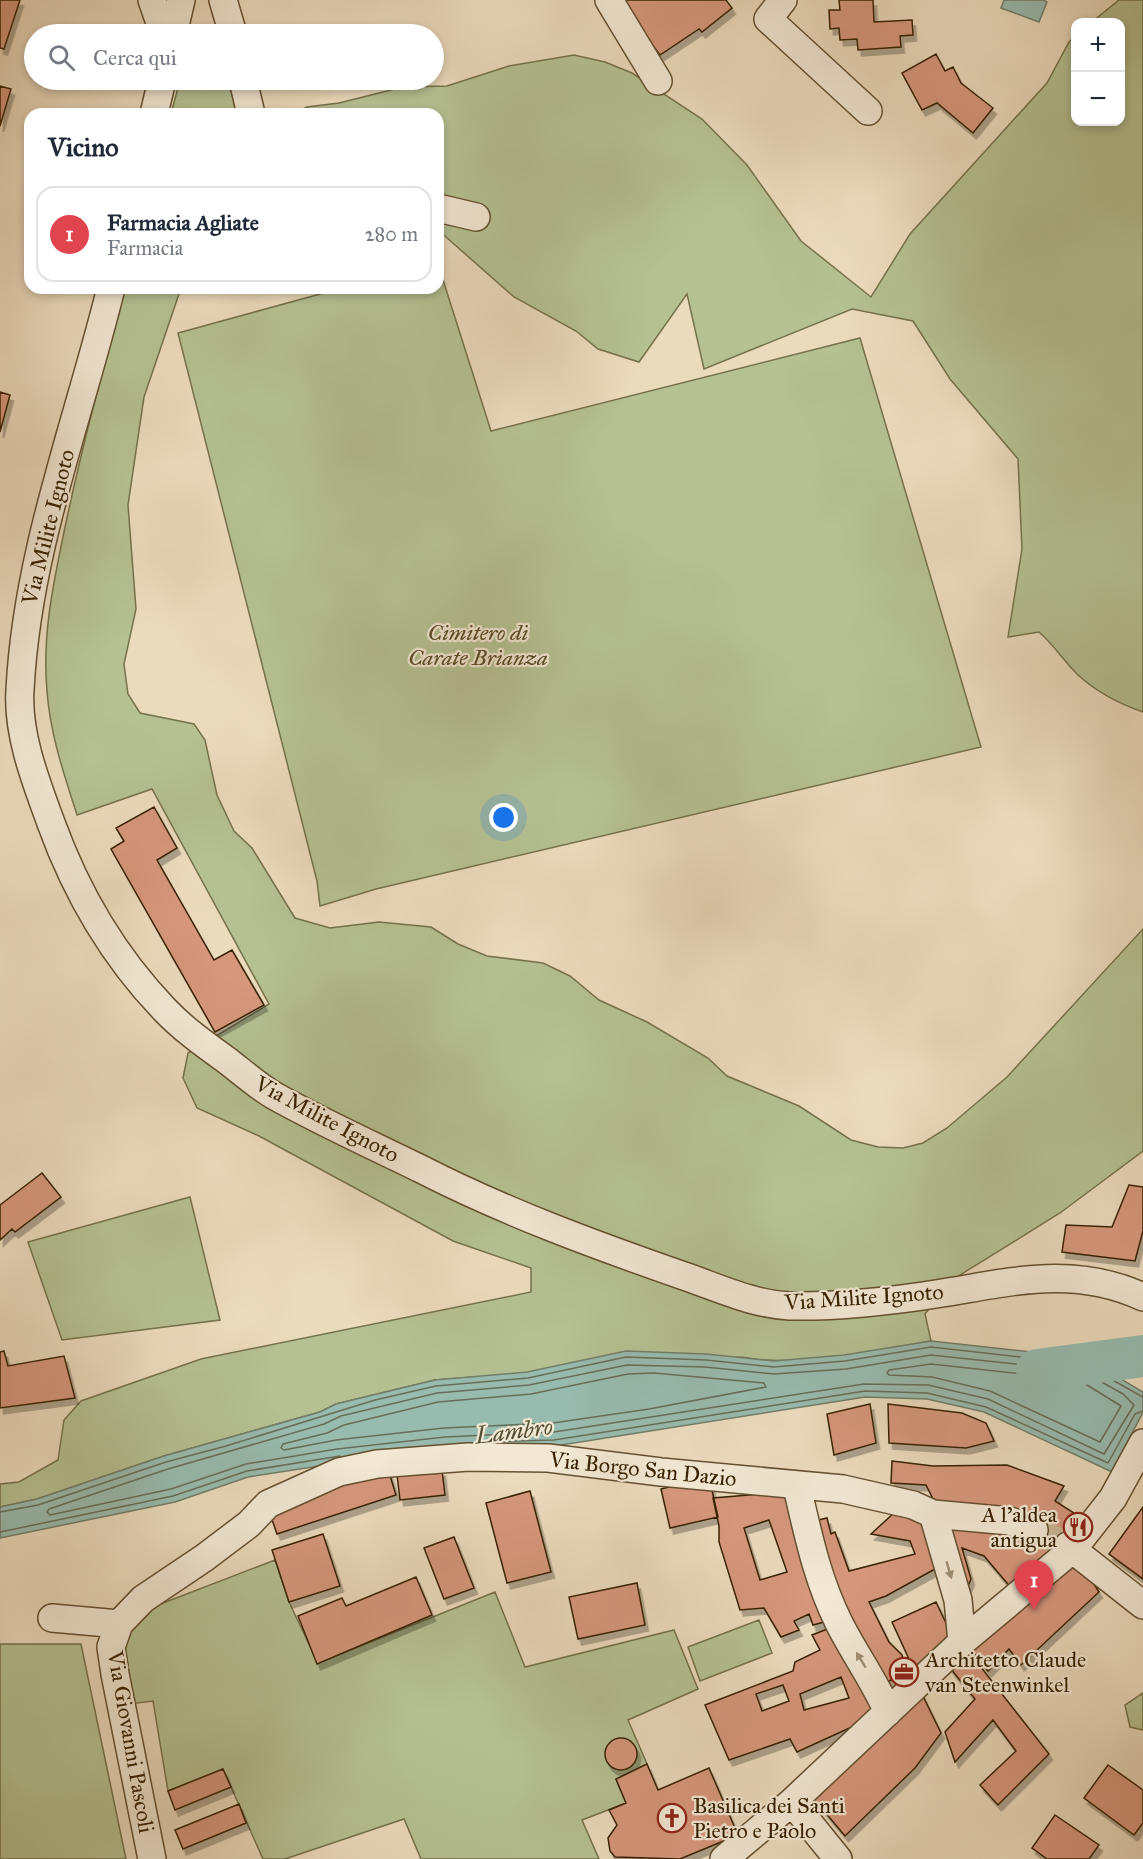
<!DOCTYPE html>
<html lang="it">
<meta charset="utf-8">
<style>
body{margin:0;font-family:"IM FELL Great Primer",serif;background:#f2f2f3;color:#1f2937}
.controls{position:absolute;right:18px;top:18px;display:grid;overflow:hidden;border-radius:12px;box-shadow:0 3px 9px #0003}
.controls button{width:54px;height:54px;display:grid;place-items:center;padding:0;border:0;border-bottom:2px solid #e0e1e3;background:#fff;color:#1f2937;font:30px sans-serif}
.you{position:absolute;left:504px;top:818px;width:21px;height:21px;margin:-15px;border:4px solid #fff;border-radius:50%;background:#1a73e8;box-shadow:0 0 0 9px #1a73e833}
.badge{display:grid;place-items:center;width:39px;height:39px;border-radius:50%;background:#8f2418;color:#fff;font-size:20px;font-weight:700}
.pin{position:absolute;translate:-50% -50px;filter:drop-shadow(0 2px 3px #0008)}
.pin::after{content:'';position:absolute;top:32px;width:21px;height:18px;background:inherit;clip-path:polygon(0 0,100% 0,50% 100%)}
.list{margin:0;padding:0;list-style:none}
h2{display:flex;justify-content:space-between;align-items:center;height:78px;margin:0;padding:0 24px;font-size:26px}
h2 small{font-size:20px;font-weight:400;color:#747a83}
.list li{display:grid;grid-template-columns:39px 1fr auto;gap:18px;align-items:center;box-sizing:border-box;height:96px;margin:0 12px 12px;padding:0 12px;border:2px solid #e0e1e3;border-radius:18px}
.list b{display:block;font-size:22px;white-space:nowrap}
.list p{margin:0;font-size:20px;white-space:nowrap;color:#747a83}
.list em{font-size:20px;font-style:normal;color:#747a83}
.icon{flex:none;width:33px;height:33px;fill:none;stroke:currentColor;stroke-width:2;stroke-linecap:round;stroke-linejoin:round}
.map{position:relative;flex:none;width:1143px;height:1859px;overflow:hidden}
.search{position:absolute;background:#fff;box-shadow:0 3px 9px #0003;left:24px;top:24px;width:420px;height:66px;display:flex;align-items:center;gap:15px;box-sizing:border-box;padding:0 21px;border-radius:33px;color:#747a83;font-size:22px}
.panel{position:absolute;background:#fff;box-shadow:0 3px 9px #0003;left:24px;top:108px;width:420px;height:186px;border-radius:18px}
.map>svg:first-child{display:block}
.green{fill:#b5c193;stroke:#76724a;stroke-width:1.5}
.water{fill:#98bbaf;stroke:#727e69;stroke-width:1.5}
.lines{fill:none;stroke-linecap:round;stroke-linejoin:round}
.shore{stroke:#686e58;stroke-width:1.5}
.river{stroke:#98bbaf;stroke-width:42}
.building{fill:#d6977d;stroke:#382200;stroke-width:1.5;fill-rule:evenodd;filter:url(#shadow)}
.minor-tunnel{stroke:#c7b697;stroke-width:27;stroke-dasharray:27 14;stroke-linecap:butt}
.minor-casing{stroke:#65502f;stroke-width:30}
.minor{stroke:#f2e8d4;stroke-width:27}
.oneway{fill:#9e8f75}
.labels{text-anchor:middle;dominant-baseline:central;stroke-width:4.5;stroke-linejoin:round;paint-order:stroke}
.street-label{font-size:22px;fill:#382200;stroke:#f2e8d4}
.park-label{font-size:22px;font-style:italic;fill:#574a25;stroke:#f2e8d4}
.poi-label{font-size:22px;fill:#382200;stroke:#f2e8d4;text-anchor:start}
.water-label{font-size:24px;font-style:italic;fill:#555035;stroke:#f2e8d4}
</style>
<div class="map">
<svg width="1143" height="1859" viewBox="0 0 1143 1859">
<defs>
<filter id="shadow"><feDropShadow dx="3.5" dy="6" stdDeviation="0" flood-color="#0004"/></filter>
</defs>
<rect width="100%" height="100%" fill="#ebdbbd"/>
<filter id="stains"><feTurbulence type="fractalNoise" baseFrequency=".00333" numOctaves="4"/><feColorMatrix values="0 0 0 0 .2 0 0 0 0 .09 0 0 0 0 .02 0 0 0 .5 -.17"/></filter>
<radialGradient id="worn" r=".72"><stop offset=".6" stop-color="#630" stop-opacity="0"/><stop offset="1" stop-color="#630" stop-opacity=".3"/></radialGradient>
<path class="green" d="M 1119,0 L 1143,0 L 1143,712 C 1120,704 1095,691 1077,674 C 1063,660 1054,645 1039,632 L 1008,637 L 1022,549 L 1018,459 L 950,379 L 913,321 L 852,309 L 704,369 L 687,294 L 639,362 L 598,349 L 576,331 L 514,297 L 438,230 L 438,114 L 294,114 L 307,107 L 339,103 L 403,87 L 447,86 L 509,66 L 574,55 L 605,62 L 632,73 L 702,119 L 747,165 L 801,241 L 871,297 L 910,234 L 1047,83 L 1069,42 L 1075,36 L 1076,122 L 1120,122 L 1120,22 L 1092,22 Z
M 180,80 L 231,80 L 240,114 L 171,114 Z
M 438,264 L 491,431 L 860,338 L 981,747 L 376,889 L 320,906 L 317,881 L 178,333 L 342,288 L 438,288 Z
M 125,288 L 181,288 L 144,397 L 128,505 L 136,609 L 124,664 L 128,694 L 140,713 L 194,724 L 205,740 L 217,795 L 234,831 L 252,848 L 295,918 L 330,928 L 379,922 L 431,927 L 458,944 L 487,956 L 543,963 L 570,976 L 599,1000 L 647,1022 L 708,1058 L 727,1076 L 799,1106 L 851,1140 L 878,1147 L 903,1148 L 923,1143 L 947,1128 L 1007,1077 L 1143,929 L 1143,1151 L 1060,1213 L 952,1280 L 925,1314 L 931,1341 C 876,1351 796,1368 742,1357 L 435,1380 L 336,1404 L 320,1412 L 164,1456 L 37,1499 L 0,1507 L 0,1484 L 19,1482 L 58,1460 L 64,1420 L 81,1401 L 201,1359 L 531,1292 L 531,1268 L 453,1241 L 259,1136 L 197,1108 L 183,1078 L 188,1053 L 269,1004 L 152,789 L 77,815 C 64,774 50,734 47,691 C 42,636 53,585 64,532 C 81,450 103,369 125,288 Z
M 190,1197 L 220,1320 L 62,1340 L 28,1242 Z
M 275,1560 L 289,1602 L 318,1663 L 495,1592 L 525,1667 L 674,1630 L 698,1689 L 628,1720 L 647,1764 L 616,1779 L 626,1803 L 582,1820 L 599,1859 L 421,1859 L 404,1819 L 285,1859 L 263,1859 L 223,1769 L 168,1791 L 153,1701 L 129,1704 L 124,1644 L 129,1625 L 158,1605 Z
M 759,1620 L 772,1653 L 700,1681 L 688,1647 Z
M 0,1644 L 81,1644 L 126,1859 L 0,1859 Z
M 1143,1693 L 1143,1730 L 1130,1727 L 1125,1705 Z"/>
<path class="water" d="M 1004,0 L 1043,0 L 1047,2 L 1039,22 L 1001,8 Z
M 931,1341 L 1086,1358 L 1143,1392 L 1143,1412 L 1112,1472 L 984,1412 L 927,1399 L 865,1397 L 555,1446 L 339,1463 L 248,1477 L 175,1502 L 0,1538 L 0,1507 L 37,1499 L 164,1456 L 320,1412 L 336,1404 L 435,1380 L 527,1372 L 626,1351 L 706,1354 L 774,1361 L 844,1355 Z"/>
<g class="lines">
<path class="shore" d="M 931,1355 L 1082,1371 L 1123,1394 L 1134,1405 L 1104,1454 L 988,1399 L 928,1385 L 864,1384 L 554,1432 L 445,1437 L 337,1449 L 246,1464 L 171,1489 L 50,1515 L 47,1512 L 49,1509 L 168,1469 L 324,1424 L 341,1416 L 437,1393 L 529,1385 L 627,1365 L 705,1367 L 774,1374 L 846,1369 Z
M 931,1364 L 1079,1380 L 1121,1406 L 1100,1442 L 990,1391 L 932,1377 L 889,1375 L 887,1373 L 889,1370 Z
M 654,1373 L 764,1383 L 766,1387 L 649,1409 L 553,1423 L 444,1428 L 336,1440 L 284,1450 L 281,1448 L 283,1444 L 327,1433 L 344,1425 L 438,1402 L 531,1394 L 628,1374 Z
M 478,1442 L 554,1440 L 865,1391 L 927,1393 L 986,1407 L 1108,1463 L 1135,1414 L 1143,1411
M 0,1512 L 38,1505 L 166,1462 L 226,1446 L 375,1400 L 436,1386 L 528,1378 L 626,1357 L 706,1360 L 774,1367 L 845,1361 L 931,1347 L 1084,1364 L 1143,1397
M 0,1532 L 173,1496 L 247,1471 L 340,1456"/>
<path class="river" d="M 1037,1370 L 1143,1356"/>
</g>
<path class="building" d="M 0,0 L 20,0 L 4,49 L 0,48 Z
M 624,0 L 726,0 L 732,8 L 702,32 L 699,29 L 660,55 L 641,30 Z
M 839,0 L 873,0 L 874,22 L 912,20 L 913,35 L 900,36 L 901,47 L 858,50 L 857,39 L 840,40 L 839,28 L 830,29 L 829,10 L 840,10 Z
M 936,54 L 945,71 L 953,67 L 961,83 L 993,108 L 973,133 L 937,103 L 922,110 L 902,73 Z
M 0,86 L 11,89 L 0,126 Z
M 0,392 L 10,395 L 0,432 Z
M 154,807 L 177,848 L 157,860 L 214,960 L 232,950 L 264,1005 L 215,1032 L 111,849 L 124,841 L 116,828 Z
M 42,1173 L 61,1197 L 15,1232 L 12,1229 L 0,1240 L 0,1205 Z
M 1129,1185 L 1143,1187 L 1143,1231 L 1135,1261 L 1062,1252 L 1066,1225 L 1112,1227 Z
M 4,1351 L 8,1366 L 64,1356 L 75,1398 L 0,1408 L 0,1352 Z
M 870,1404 L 876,1443 L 834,1455 L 827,1414 Z
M 888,1404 L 962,1413 L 986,1423 L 994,1441 L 966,1448 L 889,1443 Z
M 892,1461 L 933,1466 L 1007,1465 L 1064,1486 L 1055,1501 L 1085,1520 L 1012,1589 L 984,1556 L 962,1548 L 971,1579 L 968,1586 L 950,1588 L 938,1509 L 926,1485 L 891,1483 Z
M 388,1469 L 396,1495 L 277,1534 L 268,1508 Z
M 442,1470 L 445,1495 L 400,1500 L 397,1475 Z
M 709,1477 L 718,1517 L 670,1528 L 661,1489 Z
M 530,1491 L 551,1572 L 507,1583 L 486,1503 Z
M 784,1492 L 828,1621 L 813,1625 L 809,1614 L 794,1621 L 799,1630 L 781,1637 L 764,1608 L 740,1610 L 719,1542 L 719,1526 L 713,1498 ZM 769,1520 L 787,1572 L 760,1580 L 744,1528 Z
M 1143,1507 L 1143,1579 L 1109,1554 Z
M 895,1512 L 923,1519 L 935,1569 L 886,1596 L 869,1602 L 889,1642 L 902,1655 L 907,1672 L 881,1685 L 806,1523 L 827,1518 L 831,1534 L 835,1532 L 849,1571 L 915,1554 L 910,1541 L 871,1534 Z
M 323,1534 L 340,1586 L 289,1602 L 272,1550 Z
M 454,1537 L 474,1588 L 444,1599 L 424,1548 Z
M 1071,1556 L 1083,1567 L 1099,1592 L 1021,1665 L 1009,1649 L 988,1671 L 969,1647 Z
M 416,1577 L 432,1615 L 317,1664 L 298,1616 L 342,1598 L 346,1606 Z
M 637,1583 L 645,1625 L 578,1639 L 569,1597 Z
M 936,1602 L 956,1644 L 914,1670 L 892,1622 Z
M 835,1626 L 882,1708 L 867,1720 L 797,1752 L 790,1739 L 729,1760 L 705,1705 L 793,1671 L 795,1662 L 820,1650 L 812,1635 ZM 841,1677 L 849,1698 L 804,1710 L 800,1694 ZM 783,1685 L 789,1701 L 762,1711 L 756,1694 Z
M 966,1648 L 1049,1754 L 998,1805 L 980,1785 L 1016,1751 L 993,1720 L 955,1762 L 945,1732 L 975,1699 L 947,1664 Z
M 919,1688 L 941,1733 L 915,1768 L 845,1836 L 808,1792 Z
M605 1754a16 16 0 1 1 32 0a16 16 0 1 1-32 0Z
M 647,1764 L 658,1790 L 709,1768 L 738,1835 L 680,1859 L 615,1857 L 610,1851 L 608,1838 L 617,1825 L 609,1810 L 626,1803 L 616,1779 Z
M 1108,1765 L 1143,1790 L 1143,1823 L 1134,1835 L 1084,1798 Z
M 223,1769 L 231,1787 L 175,1810 L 168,1791 Z
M 239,1804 L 246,1823 L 183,1849 L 175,1830 Z
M 1055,1815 L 1099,1845 L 1089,1859 L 1047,1859 L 1032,1848 Z"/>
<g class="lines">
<path class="minor-tunnel" d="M 1034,1530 L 1068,1546"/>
<g class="minor-casing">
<path id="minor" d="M 152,0 L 164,34
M 223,0 L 233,34
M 609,0 L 658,81
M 783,0 L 768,19 L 868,111
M 173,34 L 181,0
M 243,80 L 251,114
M 154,114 L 162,80
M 438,208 L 476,217
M 111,288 C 78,422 27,551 20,690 C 17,734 36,782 51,823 C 76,892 114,957 165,1010 C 184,1030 207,1046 229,1062 C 243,1073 258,1086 273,1095 C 321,1122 372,1145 421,1169 C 505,1212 595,1245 684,1276 C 719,1288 752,1304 790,1306 C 833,1307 893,1301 936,1294 C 1008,1283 1072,1264 1143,1297
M 797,1487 C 808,1534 817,1579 839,1623 C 854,1653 874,1680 888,1712
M 933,1514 L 958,1600 L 962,1642
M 1068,1546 L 1143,1605
M 52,1618 L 119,1624
M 792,1802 L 838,1859
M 152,1859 L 115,1674 L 111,1647 L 119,1624 L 143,1599 L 204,1558 L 249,1524 L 268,1504 L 339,1472 L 377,1464 L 468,1457 L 548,1458 L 661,1472 L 843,1489 L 913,1505 L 933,1514 L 1010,1521 L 1034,1530
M 724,1859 L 792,1802 L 962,1642 L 1073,1549 L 1113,1498 L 1143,1443"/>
</g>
<use href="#minor" class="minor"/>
</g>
<defs><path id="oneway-solid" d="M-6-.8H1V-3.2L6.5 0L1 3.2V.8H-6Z" transform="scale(1.5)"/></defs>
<g class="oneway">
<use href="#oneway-solid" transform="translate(949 1570) rotate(74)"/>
<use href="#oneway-solid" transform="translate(861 1660) rotate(-121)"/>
</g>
<defs>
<g id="restaurant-ring" transform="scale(1.5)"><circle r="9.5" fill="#f2e8d4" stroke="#8f2418" stroke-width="1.5"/><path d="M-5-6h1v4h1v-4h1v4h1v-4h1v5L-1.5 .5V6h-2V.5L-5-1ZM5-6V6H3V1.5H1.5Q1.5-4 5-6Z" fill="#8f2418"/></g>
<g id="office-ring" transform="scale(1.5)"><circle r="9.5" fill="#f2e8d4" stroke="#8f2418" stroke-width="1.5"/><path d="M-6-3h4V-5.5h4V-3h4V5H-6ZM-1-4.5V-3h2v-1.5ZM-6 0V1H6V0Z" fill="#8f2418"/></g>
<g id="church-ring" transform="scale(1.5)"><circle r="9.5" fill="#f2e8d4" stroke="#8f2418" stroke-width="1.5"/><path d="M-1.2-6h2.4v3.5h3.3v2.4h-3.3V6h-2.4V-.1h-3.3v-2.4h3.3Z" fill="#8f2418"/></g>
</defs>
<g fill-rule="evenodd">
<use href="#restaurant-ring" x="1078" y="1527"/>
<use href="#office-ring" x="904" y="1672"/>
<use href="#church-ring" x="672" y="1818"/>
</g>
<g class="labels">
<g class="street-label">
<text transform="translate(48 527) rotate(-76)">Via Milite Ignoto</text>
<text transform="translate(327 1119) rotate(28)">Via Milite Ignoto</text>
<text transform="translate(864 1297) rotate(-4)">Via Milite Ignoto</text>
<text transform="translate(643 1469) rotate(6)">Via Borgo San Dazio</text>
<text transform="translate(131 1742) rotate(80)">Via Giovanni Pascoli</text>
</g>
<g class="park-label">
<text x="478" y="632">Cimitero di<tspan x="478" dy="25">Carate Brianza</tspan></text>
</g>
<g class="poi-label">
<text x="1057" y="1514" text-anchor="end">A l'aldea<tspan x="1057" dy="25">antigua</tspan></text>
<text x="925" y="1659">Architetto Claude<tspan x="925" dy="25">van Steenwinkel</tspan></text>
<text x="693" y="1805">Basilica dei Santi<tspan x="693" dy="25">Pietro e Paolo</tspan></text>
</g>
<g class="water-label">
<text transform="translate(514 1431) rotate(-7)">Lambro</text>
</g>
</g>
<rect width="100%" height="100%" filter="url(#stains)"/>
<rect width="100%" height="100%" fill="url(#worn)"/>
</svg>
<div class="controls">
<button>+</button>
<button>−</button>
</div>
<div class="you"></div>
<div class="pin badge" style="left:1034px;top:1610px;background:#e0444e">1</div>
<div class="search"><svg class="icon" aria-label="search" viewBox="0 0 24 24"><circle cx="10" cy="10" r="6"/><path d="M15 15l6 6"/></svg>Cerca qui</div>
<section class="panel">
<h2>Vicino<small></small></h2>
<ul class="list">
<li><span class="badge" style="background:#e0444e">1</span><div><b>Farmacia Agliate</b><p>Farmacia</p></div><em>280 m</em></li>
</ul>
</section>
</div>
